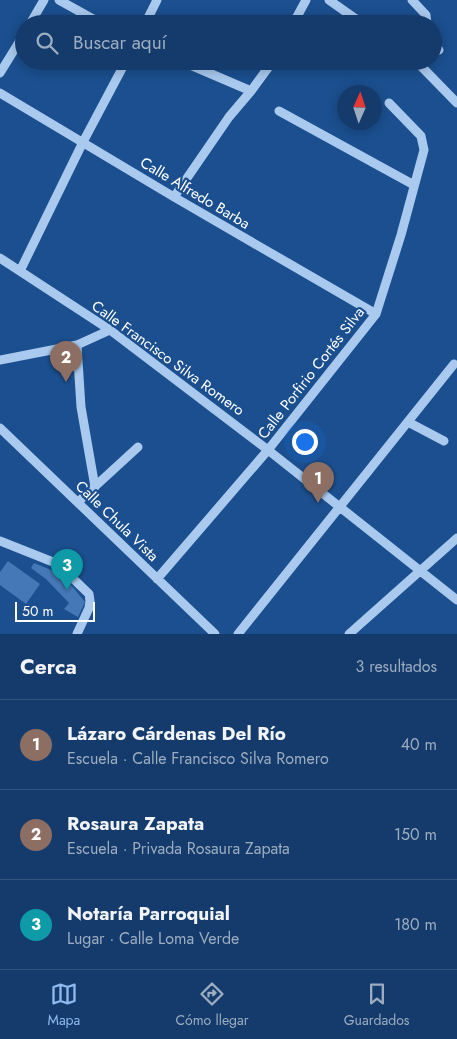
<!DOCTYPE html>
<html lang="es">
<meta charset="utf-8">
<style>
body{margin:0;font-family:Jost,sans-serif;background:#214673;color:#f1f3f6}
.compass{position:absolute;left:337px;top:85px;width:45px;height:45px;border-radius:50%;background:#143b6b;box-shadow:0 2px 12px #0003;rotate:3deg}
.scale{position:absolute;left:15px;bottom:12px;width:80px;box-sizing:border-box;padding-left:5px;border:2px solid #fff;border-top:0;font-size:14px;line-height:18px;white-space:nowrap;color:#fff;-webkit-text-stroke:4px #1b4f8f;paint-order:stroke}
.you{position:absolute;left:304px;top:441px;width:18px;height:18px;margin:-12px;border:4px solid #fff;border-radius:50%;background:#1a73e8;box-shadow:0 0 0 8px #1a73e833}
.badge{display:grid;place-items:center;width:32px;height:32px;border-radius:50%;background:#90b9f0;color:#fff;font-size:16px;font-weight:700}
.pin{position:absolute;translate:-50% -41px;filter:drop-shadow(0 1px 2px #0008)}
.pin::after{content:'';position:absolute;top:26px;width:18px;height:15px;background:inherit;clip-path:polygon(0 0,100% 0,50% 100%)}
.list{margin:0;padding:0;list-style:none}
h2{display:flex;justify-content:space-between;align-items:center;height:65px;margin:0;padding:0 20px;font-size:21px}
h2 small{font-size:16px;font-weight:400;color:#9dadc1}
.list li{display:grid;grid-template-columns:32px 1fr auto;gap:15px;align-items:center;box-sizing:border-box;height:90px;padding:0 20px;border-top:1px solid #33557e}
.list b{display:block;font-size:19px;white-space:nowrap}
.list p{margin:0;font-size:16px;white-space:nowrap;color:#9dadc1}
.list em{font-size:16px;font-style:normal;color:#9dadc1}
.icon{flex:none;width:28px;height:28px;fill:none;stroke:currentColor;stroke-width:2;stroke-linecap:round;stroke-linejoin:round}
.map{position:relative;flex:none;width:457px;height:634px;overflow:hidden}
.search{position:absolute;background:#143b6b;box-shadow:0 2px 12px #0003;left:15px;right:15px;top:15px;height:55px;display:flex;align-items:center;gap:12px;box-sizing:border-box;padding:0 18px;border-radius:28px;color:#9dadc1;font-size:19px}
.sheet{height:335px;background:#143b6b}
nav{display:flex;justify-content:space-around;align-items:center;box-sizing:border-box;height:70px;border-top:1px solid #33557e;background:#143b6b;font-size:14px;color:#9dadc1}
nav a{display:grid;justify-items:center;gap:2px}
nav .on{color:#90b9f0}
.map>svg:first-child{display:block}
.building{fill:#4478b7}
.lines{fill:none;stroke-linecap:round;stroke-linejoin:round}
.minor{stroke:#a9c9ee;stroke-width:9}
.labels{text-anchor:middle;dominant-baseline:central;stroke-width:4.5;stroke-linejoin:round;paint-order:stroke}
.street-label{font-size:15px;fill:#fff;stroke:#1b4f8f}
</style>
<div class="map">
<svg width="457" height="634" viewBox="0 0 457 634">
<rect width="100%" height="100%" fill="#1b4f8f"/>
<path class="building" d="M 8,561 L 40,584 L 26,604 L 0,585 L 0,572 Z
M 34,563 L 63,575 L 85,602 L 78,617 L 64,609 L 69,603 L 46,579 L 31,568 Z"/>
<g class="lines">
<path class="minor" d="M 59,0 L 102,24
M 329,0 L 363,24
M 412,0 L 426,15 L 427,24
M 30,24 L 44,0
M 145,24 L 157,0
M 293,24 L 306,0
M 433,46 L 439,50
M 181,61 L 251,91
M 416,61 L 457,103
M 0,73 L 24,34
M 0,93 L 174,197 L 376,314
M 279,111 L 414,185
M 174,197 L 229,117 L 251,91 L 273,61
M 0,258 L 110,330 L 268,450 L 457,600
M 20,271 L 83,142 L 126,61
M 77,345 L 81,407 L 95,487
M 0,360 L 77,345 L 110,330
M 408,422 L 444,441
M 0,428 L 215,634
M 78,502 L 138,447
M 0,541 L 58,564 L 89,594 L 90,601 L 89,608 L 77,634
M 157,579 L 268,450 L 376,314 L 401,235 L 424,150 L 421,136 L 389,103
M 238,634 L 454,364
M 349,634 L 457,538"/>
</g>
<g class="labels">
<g class="street-label">
<text transform="translate(195 193) rotate(31)">Calle Alfredo Barba</text>
<text transform="translate(168 358) rotate(36)">Calle Francisco Silva Romero</text>
<text transform="translate(311 373) rotate(-52)">Calle Porfirio Cortés Silva</text>
<text transform="translate(117 521) rotate(44)">Calle Chula Vista</text>
</g>
</g>
</svg>
<svg class="compass" viewBox="-18 -18 36 36"><path d="M0-13l5 13h-10z" fill="#e53935"/><path d="M0 13l5-13h-10z" fill="#9dadc1"/></svg>
<div class="scale">50 m</div>
<div class="you"></div>
<div class="pin badge" style="left:318px;top:503px;background:#8d6e63">1</div>
<div class="pin badge" style="left:66px;top:382px;background:#8d6e63">2</div>
<div class="pin badge" style="left:67px;top:590px;background:#0f9aa8">3</div>
<div class="search"><svg class="icon" aria-label="search" viewBox="0 0 24 24"><circle cx="10" cy="10" r="6"/><path d="M15 15l6 6"/></svg>Buscar aquí</div>
</div>
<section class="sheet">
<h2>Cerca<small>3 resultados</small></h2>
<ul class="list">
<li><span class="badge" style="background:#8d6e63">1</span><div><b>Lázaro Cárdenas Del Río</b><p>Escuela · Calle Francisco Silva Romero</p></div><em>40 m</em></li>
<li><span class="badge" style="background:#8d6e63">2</span><div><b>Rosaura Zapata</b><p>Escuela · Privada Rosaura Zapata</p></div><em>150 m</em></li>
<li><span class="badge" style="background:#0f9aa8">3</span><div><b>Notaría Parroquial</b><p>Lugar · Calle Loma Verde</p></div><em>180 m</em></li>
</ul>
</section>
<nav>
<a class="on"><svg class="icon" aria-label="map" viewBox="0 0 24 24"><path d="M3 6l6-2 6 2 6-2v14l-6 2-6-2-6 2zM9 4v14M15 6v14"/></svg>Mapa</a>
<a><svg class="icon" aria-label="directions" viewBox="0 0 24 24"><path d="M12 3l9 9-9 9-9-9zM9 14v-3h6M13 9l2 2-2 2"/></svg>Cómo llegar</a>
<a><svg class="icon" aria-label="saved" viewBox="0 0 24 24"><path d="M7 4h10v16l-5-4-5 4z"/></svg>Guardados</a>
</nav>
